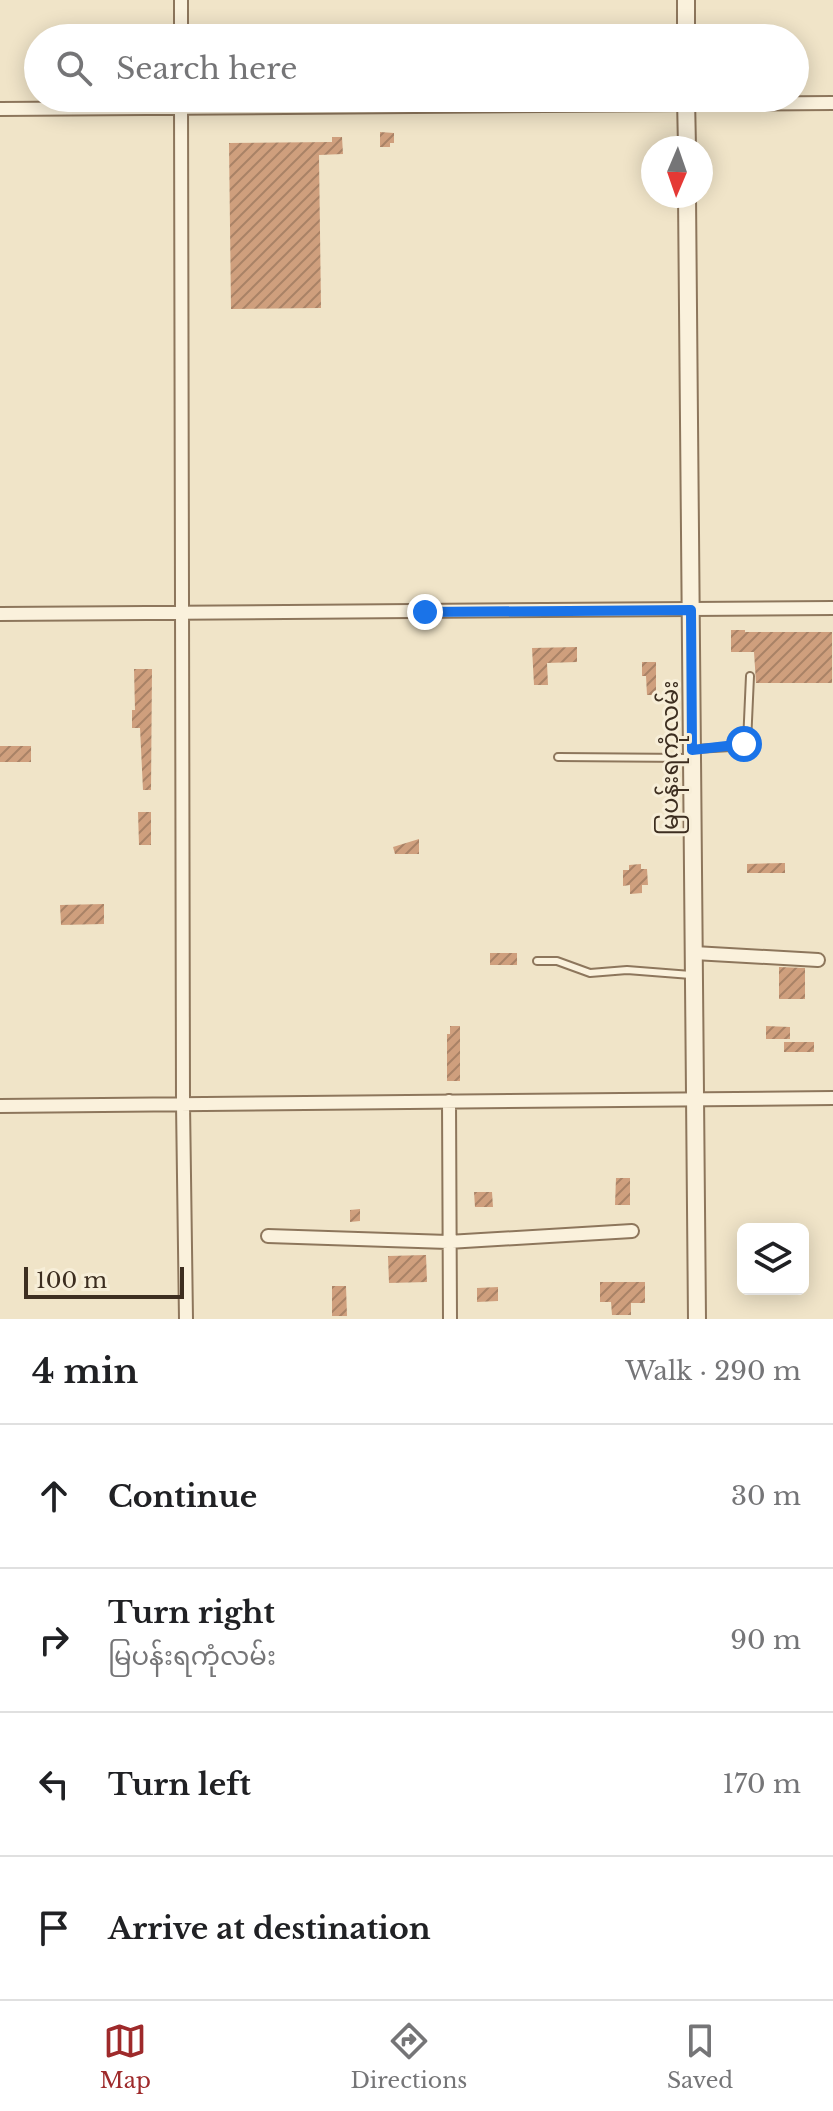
<!DOCTYPE html>
<meta charset="utf-8">
<style>
body{margin:0;font-family:"Libre Baskerville","Noto Sans Myanmar",serif;background:#f2f2f2;color:#202124}
.controls{position:absolute;right:24px;bottom:24px;display:grid;overflow:hidden;border-radius:12px;box-shadow:0 4px 20px #0003}
.controls button{width:72px;height:72px;display:grid;place-items:center;padding:0;border:0;border-bottom:2px solid #e0e0e0;background:#fff;color:#202124;font:40px sans-serif}
.compass{position:absolute;left:641px;top:136px;width:72px;height:72px;border-radius:50%;background:#fff;box-shadow:0 4px 20px #0003;rotate:182deg}
.scale{position:absolute;left:24px;bottom:20px;width:160px;box-sizing:border-box;padding-left:8px;border:4px solid #3d2e20;border-top:0;font-size:22px;line-height:28px;white-space:nowrap;color:#3d2e20;-webkit-text-stroke:6px #f7eed8;paint-order:stroke}
.stop{position:absolute;width:24px;height:24px;margin:-18px;border:6px solid #1a73e8;border-radius:50%;background:#fff}
.stop.end{background:#1a73e8;border-color:#fff;box-shadow:0 2px 8px #0008}
.list{margin:0;padding:0;list-style:none}
h2{display:flex;justify-content:space-between;align-items:center;height:104px;margin:0;padding:0 32px;font-size:34px}
h2 small{font-size:26px;font-weight:400;color:#757577}
.list li{display:grid;grid-template-columns:52px 1fr auto;gap:24px;align-items:center;box-sizing:border-box;height:144px;padding:0 32px;border-top:2px solid #e0e0e0}
.list b{display:block;font-size:30px;white-space:nowrap}
.list p{margin:0;font-size:26px;white-space:nowrap;color:#757577}
.list em{font-size:26px;font-style:normal;color:#757577}
.icon{flex:none;width:44px;height:44px;fill:none;stroke:currentColor;stroke-width:2;stroke-linecap:round;stroke-linejoin:round}
.map{position:relative;flex:none;width:833px;height:1319px;overflow:hidden}
.search{position:absolute;background:#fff;box-shadow:0 4px 20px #0003;left:24px;right:24px;top:24px;height:88px;display:flex;align-items:center;gap:20px;box-sizing:border-box;padding:0 28px;border-radius:44px;color:#757577;font-size:30px}
.sheet{height:680px;background:#fff}
nav{display:flex;justify-content:space-around;align-items:center;box-sizing:border-box;height:112px;border-top:2px solid #e0e0e0;background:#fff;font-size:22px;color:#757577}
nav a{display:grid;justify-items:center;gap:4px}
nav .on{color:#9e2a2b}
.map>svg:first-child{display:block}
.building{fill:url(#building-hatch)}
.lines{fill:none;stroke-linecap:round;stroke-linejoin:round}
.service-casing{stroke:#8d765c;stroke-width:10}
.minor-casing{stroke:#8d765c;stroke-width:16}
.tertiary-casing{stroke:#8d765c;stroke-width:20}
.service{stroke:#faf1dc;stroke-width:6}
.minor{stroke:#faf1dc;stroke-width:12}
.tertiary{stroke:#faf1dc;stroke-width:16}
.route{stroke:#1a73e8;stroke-width:10}
.labels{text-anchor:middle;dominant-baseline:central;stroke-width:6;stroke-linejoin:round;paint-order:stroke}
.street-label{font-size:24px;fill:#3d2e20;stroke:#f7eed8}
</style>
<div class="map">
<svg width="833" height="1319" viewBox="0 0 833 1319">
<defs>
<pattern id="building-hatch" width="6" height="6" patternUnits="userSpaceOnUse" patternTransform="scale(2)"><rect width="6" height="6" fill="#cf9f7d"/><path d="M-1 1l2-2M0 6l6-6M5 7l2-2" fill="none" stroke="#a98266"/></pattern>
</defs>
<rect width="100%" height="100%" fill="#f0e4c8"/>
<path class="building" d="M 380,132 L 394,133 L 394,143 L 390,143 L 390,147 L 380,147 Z
M 332,137 L 342,137 L 343,154 L 319,155 L 321,308 L 231,309 L 229,143 L 332,142 Z
M 731,630 L 745,630 L 745,632 L 832,632 L 832,683 L 756,683 L 754,652 L 731,652 Z
M 577,647 L 577,662 L 547,663 L 548,685 L 534,685 L 532,648 Z
M 642,662 L 656,662 L 656,695 L 647,695 L 646,676 L 642,676 Z
M 134,669 L 152,669 L 151,790 L 143,790 L 140,728 L 132,728 L 132,710 L 135,710 Z
M 0,746 L 31,746 L 31,762 L 0,762 Z
M 138,812 L 151,812 L 151,845 L 139,845 Z
M 419,839 L 419,854 L 395,854 L 393,847 Z
M 785,863 L 785,873 L 747,873 L 747,864 Z
M 641,864 L 641,869 L 647,869 L 648,885 L 642,885 L 642,893 L 630,894 L 630,885 L 623,886 L 623,870 L 629,870 L 629,865 Z
M 104,904 L 104,924 L 61,925 L 60,905 Z
M 490,953 L 517,953 L 517,965 L 490,965 Z
M 779,967 L 805,968 L 805,999 L 779,999 Z
M 450,1026 L 460,1026 L 460,1081 L 447,1081 L 447,1034 L 450,1034 Z
M 766,1026 L 790,1027 L 790,1039 L 766,1039 Z
M 784,1042 L 814,1042 L 814,1052 L 784,1052 Z
M 616,1178 L 630,1178 L 630,1205 L 615,1205 Z
M 474,1192 L 492,1192 L 493,1207 L 475,1207 Z
M 360,1209 L 360,1221 L 350,1222 L 350,1210 Z
M 426,1255 L 427,1282 L 389,1283 L 388,1256 Z
M 600,1282 L 645,1282 L 645,1303 L 631,1303 L 631,1315 L 612,1315 L 611,1302 L 600,1302 Z
M 332,1286 L 346,1286 L 347,1316 L 332,1316 Z
M 498,1287 L 498,1301 L 477,1302 L 477,1288 Z"/>
<g class="lines">
<g class="service-casing">
<path id="service" d="M 695,749 L 731,747 L 747,743 L 750,676
M 558,757 L 689,758
M 537,961 L 557,961 L 590,973 L 627,970 L 691,975"/>
</g>
<g class="minor-casing">
<path id="minor" d="M 181,38 L 181,0
M 181,98 L 183,1104 L 186,1319
M 0,109 L 833,103
M 0,614 L 833,608
M 694,953 L 818,960
M 449,1101 L 450,1319
M 0,1106 L 833,1098
M 268,1236 L 448,1242 L 632,1231"/>
</g>
<g class="tertiary-casing">
<path id="tertiary" d="M 686,0 L 686,38
M 686,98 L 687,148
M 687,196 L 697,1319"/>
</g>
<use href="#service" class="service"/>
<use href="#minor" class="minor"/>
<use href="#tertiary" class="tertiary"/>
</g>
<g class="lines">
<path class="route" d="M 425,612 L 691,610 L 692,750 L 744,744"/>
</g>
<g class="labels">
<g class="street-label">
<text transform="translate(669 758) rotate(-90)">မြပန်းရကုံလမ်း</text>
</g>
</g>
</svg>
<div class="controls">
<button><svg class="icon" aria-label="layers" viewBox="0 0 24 24"><path d="M12 4l9 5-9 5-9-5zM3 14l9 5 9-5"/></svg></button>
</div>
<svg class="compass" viewBox="-18 -18 36 36"><path d="M0-13l5 13h-10z" fill="#e53935"/><path d="M0 13l5-13h-10z" fill="#757577"/></svg>
<div class="scale">100 m</div>
<div class="stop" style="left:744px;top:744px"></div>
<div class="stop end" style="left:425px;top:612px"></div>
<div class="search"><svg class="icon" aria-label="search" viewBox="0 0 24 24"><circle cx="10" cy="10" r="6"/><path d="M15 15l6 6"/></svg>Search here</div>
</div>
<section class="sheet">
<h2>4 min<small>Walk · 290 m</small></h2>
<ul class="list">
<li><svg class="icon" aria-label="ahead" viewBox="0 0 24 24"><path d="M12 20V5M6 11l6-6 6 6"/></svg><div><b>Continue</b></div><em>30 m</em></li>
<li><svg class="icon" aria-label="right" viewBox="0 0 24 24"><path d="M7 20v-9h11M14 6l5 5-5 5"/></svg><div><b>Turn right</b><p>မြပန်းရကုံလမ်း</p></div><em>90 m</em></li>
<li><svg class="icon" aria-label="left" viewBox="0 0 24 24"><path d="M17 20v-9H6M10 6l-5 5 5 5"/></svg><div><b>Turn left</b></div><em>170 m</em></li>
<li><svg class="icon" aria-label="arrive" viewBox="0 0 24 24"><path d="M6 21V4h12l-3 4 3 4H6"/></svg><div><b>Arrive at destination</b></div></li>
</ul>
</section>
<nav>
<a class="on"><svg class="icon" aria-label="map" viewBox="0 0 24 24"><path d="M3 6l6-2 6 2 6-2v14l-6 2-6-2-6 2zM9 4v14M15 6v14"/></svg>Map</a>
<a><svg class="icon" aria-label="directions" viewBox="0 0 24 24"><path d="M12 3l9 9-9 9-9-9zM9 14v-3h6M13 9l2 2-2 2"/></svg>Directions</a>
<a><svg class="icon" aria-label="saved" viewBox="0 0 24 24"><path d="M7 4h10v16l-5-4-5 4z"/></svg>Saved</a>
</nav>
